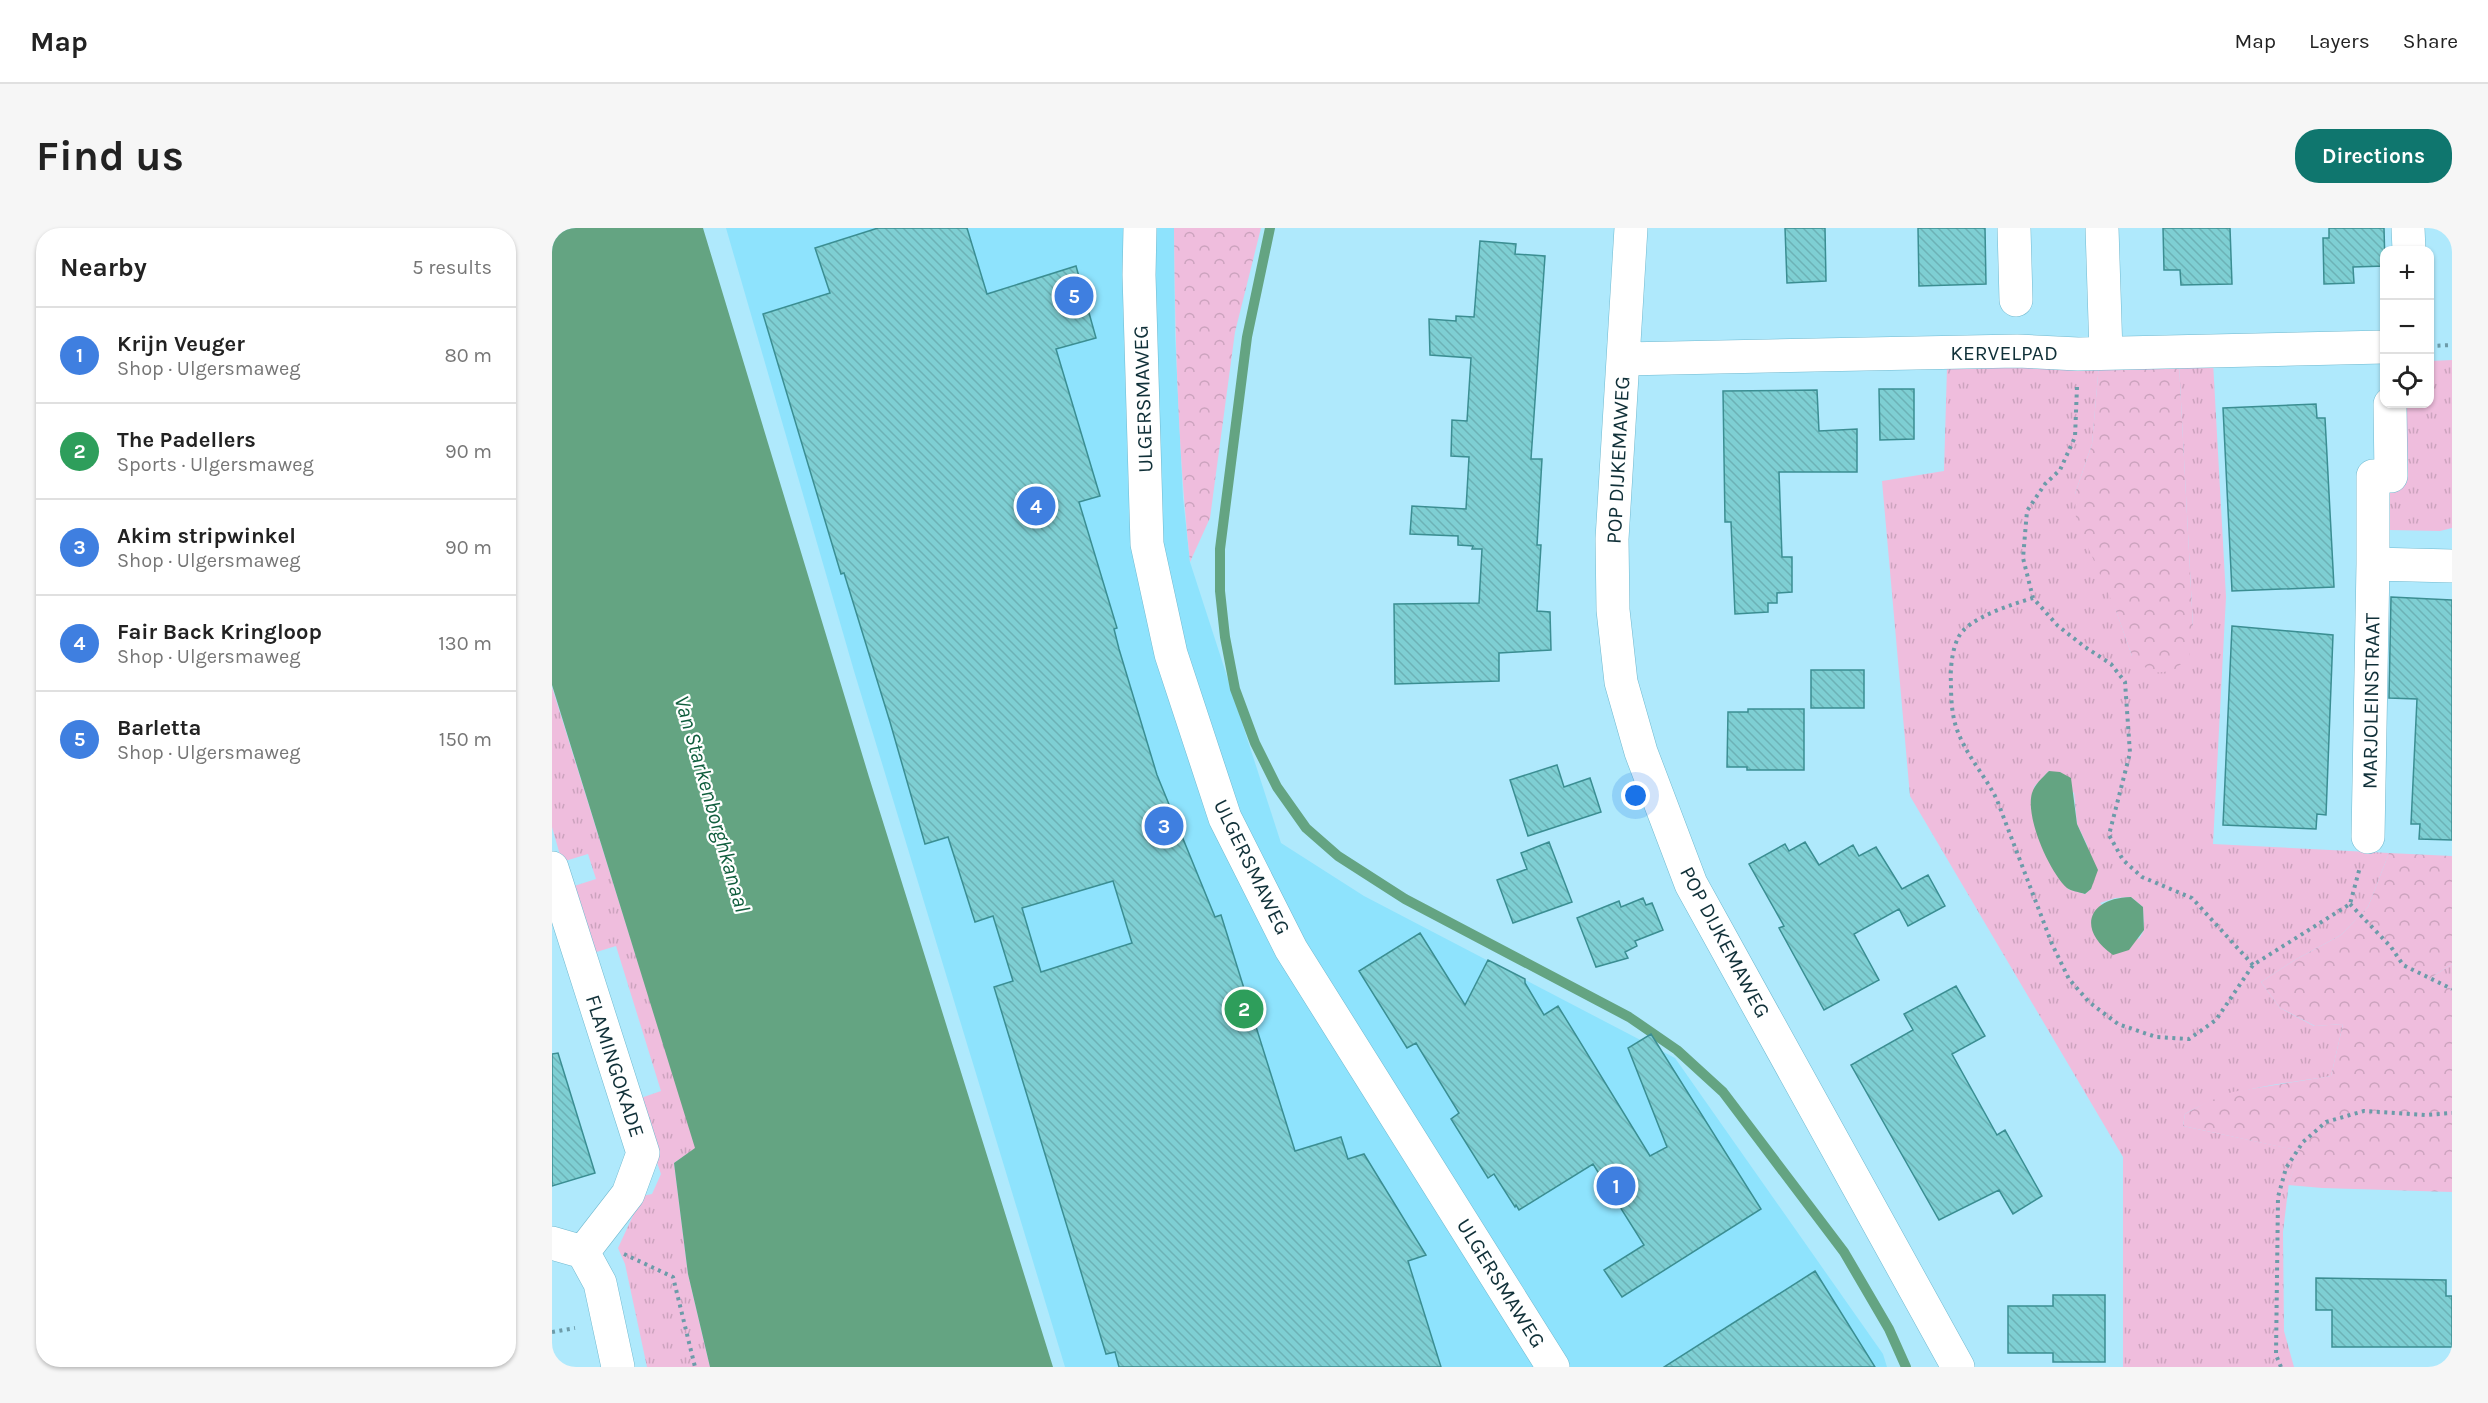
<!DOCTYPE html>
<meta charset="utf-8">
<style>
body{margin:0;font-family:Karla,sans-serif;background:#f6f6f6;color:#222}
.controls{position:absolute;right:18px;top:18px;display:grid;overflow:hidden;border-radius:12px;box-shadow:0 2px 4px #0004}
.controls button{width:54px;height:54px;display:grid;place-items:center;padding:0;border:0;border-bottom:2px solid #e0e0e0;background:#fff;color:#222;font:30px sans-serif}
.you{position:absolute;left:1084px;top:568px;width:21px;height:21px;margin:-15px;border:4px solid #fff;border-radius:50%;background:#1a73e8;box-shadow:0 0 0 9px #1a73e833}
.badge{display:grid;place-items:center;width:39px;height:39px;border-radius:50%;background:#0f766e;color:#fff;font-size:20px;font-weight:700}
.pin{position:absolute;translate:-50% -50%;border:3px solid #fff;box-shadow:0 2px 6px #0006}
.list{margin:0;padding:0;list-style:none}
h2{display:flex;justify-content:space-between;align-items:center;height:78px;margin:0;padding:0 24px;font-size:26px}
h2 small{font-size:20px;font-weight:400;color:#767676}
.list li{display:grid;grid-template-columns:39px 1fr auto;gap:18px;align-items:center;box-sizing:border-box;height:96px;padding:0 24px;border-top:2px solid #e0e0e0}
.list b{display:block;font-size:22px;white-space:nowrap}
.list p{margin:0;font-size:20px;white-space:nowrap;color:#767676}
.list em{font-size:20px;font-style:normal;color:#767676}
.icon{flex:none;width:33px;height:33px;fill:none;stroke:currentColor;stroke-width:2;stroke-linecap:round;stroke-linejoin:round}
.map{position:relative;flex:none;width:1900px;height:1139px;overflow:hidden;border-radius:24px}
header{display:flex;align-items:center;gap:36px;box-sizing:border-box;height:84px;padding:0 30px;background:#fff;border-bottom:2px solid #e0e0e0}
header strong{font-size:28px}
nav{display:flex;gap:33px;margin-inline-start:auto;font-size:21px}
.intro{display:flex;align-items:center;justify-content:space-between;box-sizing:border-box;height:144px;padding:0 36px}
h1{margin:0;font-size:42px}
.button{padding:15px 27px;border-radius:24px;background:#0f766e;color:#fff;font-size:21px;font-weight:700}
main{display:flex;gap:36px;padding:0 36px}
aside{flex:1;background:#fff;border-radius:24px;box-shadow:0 2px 4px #0004}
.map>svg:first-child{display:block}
.built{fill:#8ee3fd}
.grass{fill:url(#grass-tufts);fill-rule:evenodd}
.forest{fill:url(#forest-crowns)}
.water{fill:#64a482}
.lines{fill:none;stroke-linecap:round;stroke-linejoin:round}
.stream{stroke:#64a482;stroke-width:10}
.building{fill:url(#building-back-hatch);stroke:#3b8e92;stroke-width:1.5;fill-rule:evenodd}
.minor-casing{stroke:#70b9cf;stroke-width:34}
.tertiary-casing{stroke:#70b9cf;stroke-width:34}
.path{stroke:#6c9ba9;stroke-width:4;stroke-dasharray:3 4.5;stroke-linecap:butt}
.minor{stroke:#fff;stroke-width:33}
.tertiary{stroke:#fff;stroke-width:33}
.labels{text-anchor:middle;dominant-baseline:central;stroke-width:4.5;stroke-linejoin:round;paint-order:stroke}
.street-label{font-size:21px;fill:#103038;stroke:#fff}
.water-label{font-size:22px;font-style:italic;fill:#105e3d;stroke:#fff}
</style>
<header>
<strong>Map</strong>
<nav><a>Map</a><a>Layers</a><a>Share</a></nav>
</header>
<div class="intro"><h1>Find us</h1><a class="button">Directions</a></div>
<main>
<aside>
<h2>Nearby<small>5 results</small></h2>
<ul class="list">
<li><span class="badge" style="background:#3f7fe0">1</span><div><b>Krijn Veuger</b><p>Shop · Ulgersmaweg</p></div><em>80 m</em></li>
<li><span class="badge" style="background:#2e9e5b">2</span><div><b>The Padellers</b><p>Sports · Ulgersmaweg</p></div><em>90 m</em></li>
<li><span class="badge" style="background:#3f7fe0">3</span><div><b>Akim stripwinkel</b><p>Shop · Ulgersmaweg</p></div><em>90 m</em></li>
<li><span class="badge" style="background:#3f7fe0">4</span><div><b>Fair Back Kringloop</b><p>Shop · Ulgersmaweg</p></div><em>130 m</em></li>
<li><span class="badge" style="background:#3f7fe0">5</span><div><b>Barletta</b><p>Shop · Ulgersmaweg</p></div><em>150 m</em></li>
</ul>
</aside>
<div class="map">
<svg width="1900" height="1139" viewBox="0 0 1900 1139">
<defs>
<pattern id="grass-tufts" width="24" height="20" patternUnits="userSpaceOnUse" patternTransform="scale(1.5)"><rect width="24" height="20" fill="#efbddd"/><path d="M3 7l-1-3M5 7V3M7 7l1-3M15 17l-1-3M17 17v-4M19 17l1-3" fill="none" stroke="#cca3be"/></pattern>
<pattern id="forest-crowns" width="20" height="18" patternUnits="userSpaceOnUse" patternTransform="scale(1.5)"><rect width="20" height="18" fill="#efbddd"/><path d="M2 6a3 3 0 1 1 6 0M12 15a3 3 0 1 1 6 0" fill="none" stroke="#cca3be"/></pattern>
<pattern id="building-back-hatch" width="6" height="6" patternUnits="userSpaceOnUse" patternTransform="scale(1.5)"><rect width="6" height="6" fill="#7ecfd3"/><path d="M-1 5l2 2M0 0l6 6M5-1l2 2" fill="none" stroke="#6cb2b6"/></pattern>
</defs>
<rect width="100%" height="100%" fill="#afe9fc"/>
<path class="built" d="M 174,0 L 622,0 L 623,106 L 631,270 L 638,334 L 729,615 L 812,668 L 1123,830 L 1331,1126 L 1335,1139 L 513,1139 L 302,443 Z"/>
<path class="grass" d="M 1900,132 L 1900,300 L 1888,303 L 1837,302 L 1831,260 L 1837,176 L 1878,176 L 1878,133 Z
M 1661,134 L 1674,369 L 1661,616 L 1837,625 L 1816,679 L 1789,707 L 1741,733 L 1709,754 L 1728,780 L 1762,798 L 1791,796 L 1779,848 C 1726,857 1680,859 1633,886 L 1631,898 L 1749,923 L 1737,954 L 1731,1004 L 1732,1103 L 1742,1139 L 1571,1139 L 1571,929 L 1358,568 L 1330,253 L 1392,243 L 1395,139 L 1547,136 L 1540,216 L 1523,266 L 1580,428 L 1641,399 L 1627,136 ZM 1497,543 L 1522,565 L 1525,596 L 1535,617 L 1539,661 L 1533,666 L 1516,661 L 1482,559 ZM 1579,669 L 1591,679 L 1592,702 L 1587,711 L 1548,675 L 1563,670 Z
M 0,459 L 144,920 L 122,935 L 136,1046 L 158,1139 L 95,1139 L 73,1036 L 66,1020 L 90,968 L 100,966 L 109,946 L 83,872 L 109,863 L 64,718 L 38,726 L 19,659 L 44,651 L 36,626 L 10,634 L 0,599 Z
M 1900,736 L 1900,761 L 1877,751 Z"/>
<path class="forest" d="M 622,0 L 709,0 L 683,104 L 658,290 L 638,334 C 626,223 623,111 622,0 Z
M 1547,136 L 1627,136 L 1641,399 L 1637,429 L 1621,443 L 1600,445 L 1580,428 L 1564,383 L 1524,292 L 1523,266 L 1540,216 Z
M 1837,625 L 1900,628 L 1900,736 L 1877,751 L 1900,761 L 1900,964 L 1770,960 L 1736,957 L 1748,923 L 1631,898 L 1633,886 L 1653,875 L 1680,864 L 1779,848 L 1791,796 L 1763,798 L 1728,780 L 1709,754 L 1741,733 L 1789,707 L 1816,679 Z"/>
<path class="water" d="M 0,0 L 151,0 L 317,549 L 501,1139 L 158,1139 L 136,1046 L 122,935 L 143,920 L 0,457 Z
M 1497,543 L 1508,544 L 1519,550 L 1525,596 L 1546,642 L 1539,661 L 1533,666 C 1527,664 1519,663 1515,660 C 1497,643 1473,589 1480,565 C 1483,556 1490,550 1497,543 Z
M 1579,669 L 1591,679 L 1592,702 L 1577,722 L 1561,727 C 1525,702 1535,670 1579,669 Z"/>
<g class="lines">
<path class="stream" d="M 718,0 L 695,109 L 668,321 L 668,363 L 673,409 L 683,461 L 703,515 L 725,559 L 754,600 L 786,628 L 853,671 L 1077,789 L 1125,822 L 1171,864 L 1292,1024 L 1337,1101 L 1354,1139"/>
</g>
<path class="building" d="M 326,0 L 415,0 L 435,66 L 524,38 L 544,110 L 504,121 L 548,268 L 527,274 L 565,400 L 562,401 L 567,421 L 605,547 L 663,689 L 669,687 L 743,923 L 789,909 L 796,931 L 812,926 L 874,1027 L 856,1033 L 889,1139 L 567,1139 L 563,1124 L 554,1126 L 442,759 L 461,753 L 441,688 L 423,694 L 396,609 L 373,616 L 338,494 L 292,345 L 289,346 L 211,86 L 278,65 L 263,20 ZM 561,653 L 580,715 L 489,744 L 470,680 Z
M 1233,0 L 1273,0 L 1274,53 L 1235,55 Z
M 1366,0 L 1433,0 L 1434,56 L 1367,58 Z
M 1611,0 L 1678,0 L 1680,56 L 1629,57 L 1628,42 L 1612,42 Z
M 1777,0 L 1832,0 L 1833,38 L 1801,39 L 1802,55 L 1772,56 L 1771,10 L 1777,10 Z
M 928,13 L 964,16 L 963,26 L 993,28 L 979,231 L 990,231 L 985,317 L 989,317 L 985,383 L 998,384 L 999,422 L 947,425 L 947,453 L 843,456 L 842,376 L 927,375 L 930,321 L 920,321 L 921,318 L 906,317 L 906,308 L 858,306 L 860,278 L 914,281 L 917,229 L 899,228 L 900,192 L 915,193 L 919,130 L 878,127 L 877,91 L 904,93 L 904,88 L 922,89 Z
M 1327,161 L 1362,161 L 1362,211 L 1328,212 Z
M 1265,162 L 1267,203 L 1305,201 L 1305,244 L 1227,244 L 1230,329 L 1240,329 L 1240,364 L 1225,365 L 1225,375 L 1216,375 L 1216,384 L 1183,386 L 1179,294 L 1173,294 L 1171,163 Z
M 1764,176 L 1765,190 L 1773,190 L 1782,359 L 1680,363 L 1671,180 Z
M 1839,369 L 1900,372 L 1900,612 L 1867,611 L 1868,596 L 1859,596 L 1865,471 L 1837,470 Z
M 1680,398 L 1781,407 L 1774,587 L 1765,586 L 1764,601 L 1671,597 Z
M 1259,442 L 1312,442 L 1312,480 L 1259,480 Z
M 1196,481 L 1252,481 L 1252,542 L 1195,542 L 1195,539 L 1175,539 L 1176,484 L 1196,484 Z
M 1005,537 L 1012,559 L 1038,550 L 1049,584 L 976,608 L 958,552 Z
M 997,614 L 1020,674 L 961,695 L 945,652 L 975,641 L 969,625 Z
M 1253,614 L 1267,637 L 1301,617 L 1307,628 L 1324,619 L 1350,661 L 1376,647 L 1393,678 L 1356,698 L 1347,681 L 1302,706 L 1327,752 L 1272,782 L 1227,700 L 1232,698 L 1197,636 L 1233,616 L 1237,623 Z
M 1091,670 L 1094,677 L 1100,675 L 1111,702 L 1083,713 L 1085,718 L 1073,724 L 1076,730 L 1044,739 L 1025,690 L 1067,673 L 1069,679 Z
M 868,705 L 913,777 L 936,732 L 973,751 L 973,755 L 992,787 L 1006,778 L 1098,928 L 1115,919 L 1076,820 L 1099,806 L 1209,981 L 1070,1069 L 1052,1042 L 1092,1017 L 1041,936 L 967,982 L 964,977 L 963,979 L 942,946 L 936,950 L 899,891 L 907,885 L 864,815 L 855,820 L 807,743 Z
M 1404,758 L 1433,808 L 1400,826 L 1445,907 L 1453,902 L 1490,968 L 1461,986 L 1447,962 L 1387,992 L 1299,837 L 1361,802 L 1352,786 Z
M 6,825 L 43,945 L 0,958 L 0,826 Z
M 1263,1043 L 1323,1139 L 1112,1139 Z
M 1764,1050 L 1894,1052 L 1894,1068 L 1900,1068 L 1900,1119 L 1780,1119 L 1780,1082 L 1764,1082 Z
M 1501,1067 L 1553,1067 L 1553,1134 L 1501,1134 L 1501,1125 L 1456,1125 L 1456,1078 L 1501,1078 Z"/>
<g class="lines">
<g class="minor-casing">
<path id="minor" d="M 1079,0 L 1060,311 L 1061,382 L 1069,454 L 1089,524 L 1139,656 L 1406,1139
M 1462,0 L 1464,72
M 1550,0 L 1554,125
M 1856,0 L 1857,22
M 1072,131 L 1465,123 L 1526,126 L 1832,119
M 1821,336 L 1900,338
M 1816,609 L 1821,336 L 1821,248 L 1839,248 L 1838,176
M 0,640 L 91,925 L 76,966 L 31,1024
M 0,1015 L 31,1024
M 31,1024 L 48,1055 L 66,1139"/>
</g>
<g class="tertiary-casing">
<path id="tertiary" d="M 588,0 L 587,47 L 595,316 L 619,426 L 673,590 L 739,721 L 1001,1139"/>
</g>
<path class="path" d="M 1878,118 L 1900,117
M 1525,159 L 1523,209 L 1508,242 L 1493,256 L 1475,283 L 1471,330 L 1481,370 L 1506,398 L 1533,419 L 1559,436 L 1573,454 L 1578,525 L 1557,607 L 1571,632 L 1590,649 L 1640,670 L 1701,737
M 1481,370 C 1461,376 1415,390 1406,410 C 1400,422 1398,442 1399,455 C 1399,474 1400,492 1408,509 C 1418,532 1434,549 1445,572 L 1500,716 L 1517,751 L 1537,774 L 1566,796 L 1604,809 L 1637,811 L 1664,792 L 1701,737 L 1798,676 L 1808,639
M 1798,676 L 1839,719 L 1851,737 L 1900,761
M 72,1026 L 121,1049 L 143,1139
M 0,1104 L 23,1100
M 1729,1139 L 1724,1127 L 1726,969 L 1734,940 L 1751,914 L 1774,894 L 1812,883 L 1873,887 L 1900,885"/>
<use href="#minor" class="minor"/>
<use href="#tertiary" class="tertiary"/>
</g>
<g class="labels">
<g class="street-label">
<text x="1452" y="125">KERVELPAD</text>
<text transform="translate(591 171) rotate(-92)">ULGERSMAWEG</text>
<text transform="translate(1066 232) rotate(-87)">POP DIJKEMAWEG</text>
<text transform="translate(1819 473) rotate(-89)">MARJOLEINSTRAAT</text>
<text transform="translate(700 639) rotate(64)">ULGERSMAWEG</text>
<text transform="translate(1173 714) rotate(62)">POP DIJKEMAWEG</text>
<text transform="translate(63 838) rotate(72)">FLAMINGOKADE</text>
<text transform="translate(949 1055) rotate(58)">ULGERSMAWEG</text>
</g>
<g class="water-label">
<text transform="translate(160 576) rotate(74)">Van Starkenborghkanaal</text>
</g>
</g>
</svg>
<div class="controls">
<button>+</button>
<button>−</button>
<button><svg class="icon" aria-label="locate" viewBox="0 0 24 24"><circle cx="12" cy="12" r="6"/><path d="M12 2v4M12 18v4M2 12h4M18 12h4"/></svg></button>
</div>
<div class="you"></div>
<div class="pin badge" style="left:1064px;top:958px;background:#3f7fe0">1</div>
<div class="pin badge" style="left:692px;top:781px;background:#2e9e5b">2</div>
<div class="pin badge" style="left:612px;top:598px;background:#3f7fe0">3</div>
<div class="pin badge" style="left:484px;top:278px;background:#3f7fe0">4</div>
<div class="pin badge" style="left:522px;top:68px;background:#3f7fe0">5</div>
</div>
</main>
